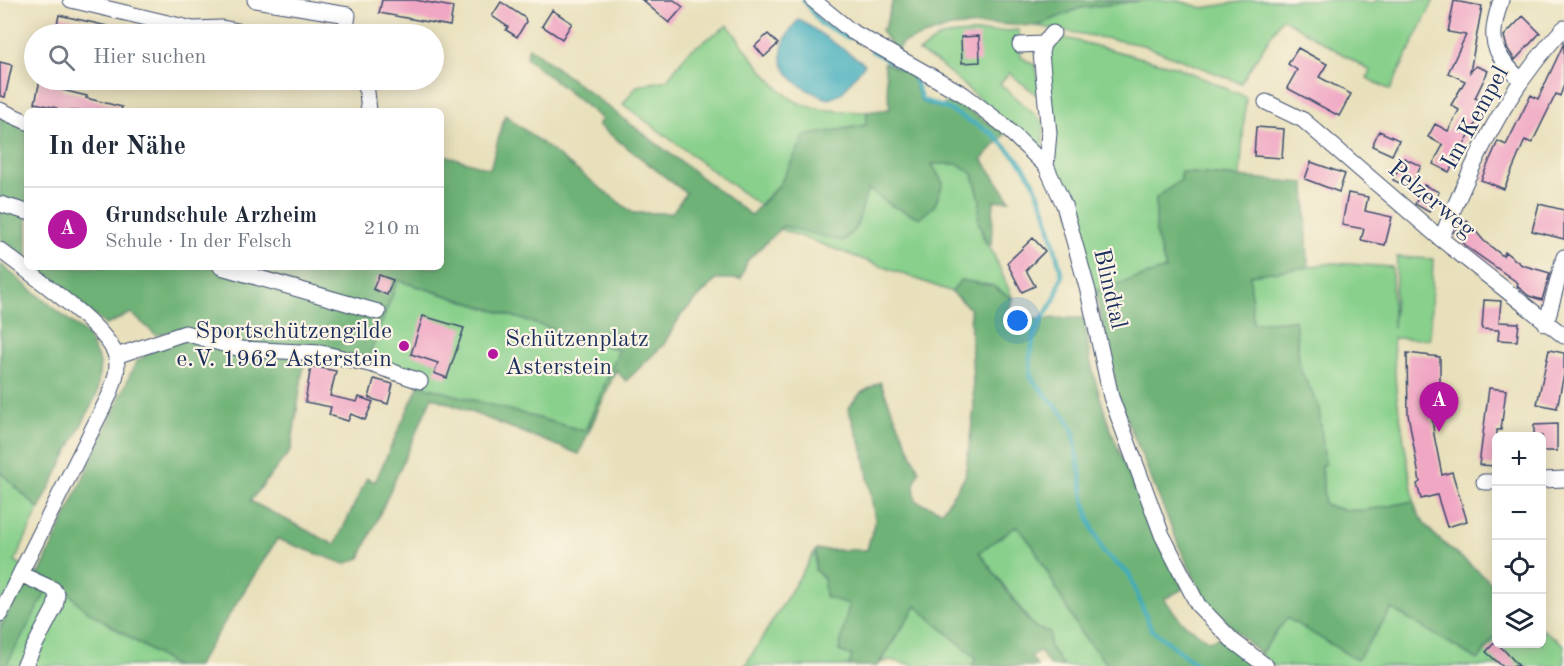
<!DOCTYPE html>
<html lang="de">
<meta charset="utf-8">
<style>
body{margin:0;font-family:"Old Standard TT",serif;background:#f6f6f7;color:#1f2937}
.controls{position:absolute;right:18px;bottom:18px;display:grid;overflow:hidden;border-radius:9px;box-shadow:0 3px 15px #0003}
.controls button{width:54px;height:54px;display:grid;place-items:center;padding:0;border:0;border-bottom:2px solid #e0e1e3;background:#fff;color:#1f2937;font:30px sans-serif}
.you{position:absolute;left:1018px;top:321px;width:21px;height:21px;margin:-15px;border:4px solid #fff;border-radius:50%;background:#1a73e8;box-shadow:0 0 0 9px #1a73e833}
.badge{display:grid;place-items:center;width:39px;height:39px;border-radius:50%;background:#b5179e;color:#fff;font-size:20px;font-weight:700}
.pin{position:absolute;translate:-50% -50px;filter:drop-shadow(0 2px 3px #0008)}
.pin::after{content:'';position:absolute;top:32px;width:21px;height:18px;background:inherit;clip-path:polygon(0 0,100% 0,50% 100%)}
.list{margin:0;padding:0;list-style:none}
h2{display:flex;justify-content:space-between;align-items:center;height:78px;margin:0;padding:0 24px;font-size:26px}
h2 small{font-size:20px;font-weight:400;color:#747a83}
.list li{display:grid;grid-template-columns:39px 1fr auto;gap:18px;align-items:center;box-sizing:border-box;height:84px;padding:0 24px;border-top:2px solid #e0e1e3}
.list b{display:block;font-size:22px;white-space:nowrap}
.list p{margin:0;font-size:20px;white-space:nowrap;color:#747a83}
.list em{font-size:20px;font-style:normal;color:#747a83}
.icon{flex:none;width:33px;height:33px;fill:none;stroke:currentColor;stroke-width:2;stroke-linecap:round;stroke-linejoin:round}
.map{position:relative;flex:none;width:1564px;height:666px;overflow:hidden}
.search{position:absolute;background:#fff;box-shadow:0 3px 15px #0003;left:24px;top:24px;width:420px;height:66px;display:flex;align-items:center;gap:15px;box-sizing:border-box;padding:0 21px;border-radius:33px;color:#747a83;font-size:22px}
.panel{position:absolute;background:#fff;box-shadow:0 3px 15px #0003;left:24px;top:108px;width:420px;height:162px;border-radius:9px}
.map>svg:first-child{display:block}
.green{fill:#88d08b;stroke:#528074;stroke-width:1.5}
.forest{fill:#6eb277;stroke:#44706a;stroke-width:1.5}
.water{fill:#3eacbc;stroke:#2c6e8d;stroke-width:1.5}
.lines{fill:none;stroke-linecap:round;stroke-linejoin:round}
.stream{stroke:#3eacbc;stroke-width:4.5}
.building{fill:#f0a7c4}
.minor-casing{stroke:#3a4a6c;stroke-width:17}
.minor{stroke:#fff;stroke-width:15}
.poi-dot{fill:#b5179e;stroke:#fcf5e5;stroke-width:2}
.labels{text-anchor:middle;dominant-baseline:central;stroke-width:4.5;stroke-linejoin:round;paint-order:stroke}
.street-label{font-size:24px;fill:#1b2f5e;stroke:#fcf5e5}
.poi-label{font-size:24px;fill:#1b2f5e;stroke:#fcf5e5;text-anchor:end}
</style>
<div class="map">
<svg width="1564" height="666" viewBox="0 0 1564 666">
<rect width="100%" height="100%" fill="#fcf5e5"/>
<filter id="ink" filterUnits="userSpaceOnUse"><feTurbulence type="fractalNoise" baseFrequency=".0167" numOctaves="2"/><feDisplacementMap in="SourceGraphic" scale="12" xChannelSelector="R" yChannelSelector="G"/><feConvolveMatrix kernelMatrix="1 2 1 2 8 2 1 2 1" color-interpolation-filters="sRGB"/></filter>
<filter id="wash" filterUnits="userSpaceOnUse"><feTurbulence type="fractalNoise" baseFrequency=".008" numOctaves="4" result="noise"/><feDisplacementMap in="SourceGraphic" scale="24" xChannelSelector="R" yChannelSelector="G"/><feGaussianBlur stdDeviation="1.35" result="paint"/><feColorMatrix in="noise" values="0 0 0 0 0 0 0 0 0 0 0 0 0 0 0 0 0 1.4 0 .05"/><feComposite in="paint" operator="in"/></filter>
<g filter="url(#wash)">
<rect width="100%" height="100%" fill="#e8e0bb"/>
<path class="green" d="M 1146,0 L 1176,0 L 1203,8 L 1252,0 L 1339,0 L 1374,3 L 1376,0 L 1434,0 L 1390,90 L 1367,78 L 1371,71 L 1282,18 L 1241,83 L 1143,45 L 1037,26 L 1080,8 Z
M 728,25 C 744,46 773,90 797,102 C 818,112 844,111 867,112 L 866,125 L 805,136 L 780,184 L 759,205 L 623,104 L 637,86 L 667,80 L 688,52 Z
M 1019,30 L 1021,57 L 1036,66 L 1041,98 L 1009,73 L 1000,84 L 1044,123 L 1043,154 L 938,63 L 919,52 L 938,38 L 955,34 Z
M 1062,37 L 1177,67 L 1246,97 L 1240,177 L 1181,172 L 1181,180 L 1156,198 L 1156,235 L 1166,269 L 1095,291 L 1056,166 L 1048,65 L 1052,44 Z
M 932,163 L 958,164 L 973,174 C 975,183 979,193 980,202 C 980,220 978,237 992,251 L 1013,299 L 993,286 L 961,280 L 952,292 L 780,229 L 783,226 L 843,241 L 856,228 L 868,189 L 892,206 Z
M 1397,257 L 1433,259 L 1430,339 L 1393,338 L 1396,391 L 1414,501 C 1383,507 1354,517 1324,504 L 1319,407 L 1300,369 L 1295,320 L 1253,323 L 1249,275 L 1333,263 L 1392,267 L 1393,329 Z
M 397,280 L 619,350 L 585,431 L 419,385 L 368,359 Z
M 0,472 L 39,509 L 15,561 L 65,589 L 83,608 L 175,666 L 0,666 Z
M 1017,526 L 1033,546 L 1080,632 L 1109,666 L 1063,666 L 979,552 Z
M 816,550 L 815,570 L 850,604 L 839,651 L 852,656 L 849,666 L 745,666 Z
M 916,606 L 976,658 L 972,666 L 918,666 L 889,660 L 880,663 Z
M 1392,608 L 1478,660 L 1496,635 L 1496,644 L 1542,644 L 1542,629 L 1564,645 L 1564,666 L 1275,666 L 1260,654 L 1287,617 L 1357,659 Z"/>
<path class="forest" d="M 893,0 L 1146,0 L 1080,8 L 1037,26 L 996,24 L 951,27 L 902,43 L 898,50 L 891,46 L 881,30 L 885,27 Z
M 529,47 L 751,215 L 780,184 L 805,136 L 866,125 L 867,112 L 890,109 L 884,62 L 911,75 L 921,102 L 939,108 L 951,100 L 1006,133 L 982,159 L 1010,200 L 994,201 L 991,245 L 987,245 L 978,221 L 980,200 L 973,174 L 958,164 L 932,164 L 943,183 L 935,205 L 920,218 L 892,206 L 868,189 L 856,228 L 843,241 L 783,226 L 747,261 L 741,279 L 717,279 L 681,315 L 664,344 L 626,381 L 616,370 L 579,454 L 432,397 L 360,558 L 345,564 L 277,539 L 197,666 L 175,666 L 83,608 L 65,589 L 39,575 L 136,362 C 191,323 185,346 240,353 C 261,356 284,355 305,356 L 291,450 L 250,501 L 335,545 L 367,478 L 375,482 L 419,385 L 585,431 L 619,350 L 398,280 L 368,359 L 307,348 L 240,345 L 184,329 L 156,335 L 131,313 L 106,325 L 36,267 L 441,267 L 441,154 L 490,169 L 505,115 L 633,213 L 672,213 L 686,193 L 598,125 L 602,119 L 526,58 Z
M 0,117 L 27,129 L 27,260 L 0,238 Z
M 1181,172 L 1305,183 L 1308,267 L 1250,275 L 1253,323 L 1295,320 L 1300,369 L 1319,407 L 1325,465 L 1322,465 L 1324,504 C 1354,517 1383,507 1414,501 C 1419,535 1474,562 1496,588 L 1496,635 L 1478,660 L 1392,609 L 1357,660 L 1287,618 L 1260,654 L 1206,602 L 1179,546 L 1119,400 L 1095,291 L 1166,269 L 1156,235 L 1156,198 L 1181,180 Z
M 0,264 L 87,335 L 100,363 L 97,394 L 39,509 L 0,472 Z
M 960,280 L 993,286 L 1013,299 L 1004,319 L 1085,318 C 1087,336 1088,355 1093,372 C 1112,448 1149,520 1183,589 L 1164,599 L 1181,621 L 1209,641 L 1221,637 L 1259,666 L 1109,666 L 1080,632 L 1033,546 L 1017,526 L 979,552 L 1028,620 L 1036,628 L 1050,632 L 1049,645 L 1063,666 L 1050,666 L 1040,651 L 1031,657 L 1037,666 L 972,666 L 976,658 L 916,606 L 877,666 L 849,666 L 852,656 L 839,651 L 849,604 L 825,597 L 824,578 L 815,570 L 816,550 L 867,550 L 875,520 L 864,454 L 848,408 L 861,393 L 880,382 L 919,471 L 914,485 L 916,501 L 942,511 L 965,477 L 974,409 L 970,309 L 952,292 Z
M 23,581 L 46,592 L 6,666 L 0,666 L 0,630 Z"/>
<path class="water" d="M 799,19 L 865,64 L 841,94 L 829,99 C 786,85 764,57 799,19 Z"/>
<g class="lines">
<path class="stream" d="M 804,0 L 820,23 L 849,38
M 872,51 L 912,73 L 922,100 L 948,109 L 993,134 L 1019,160 L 1033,181 L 1046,212 L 1062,276 L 1055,298 L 1035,331 L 1030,357 L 1031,378 L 1064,415 L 1073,430 L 1085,504 L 1092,527 L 1104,553 L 1129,574 L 1151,629 L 1199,666"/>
</g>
<g id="blocks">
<path class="building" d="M 382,0 L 415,0 L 453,7 L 450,26 L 379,13 Z
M 642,0 L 674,0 L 683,7 L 669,23 Z
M 1454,1 L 1482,6 L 1470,72 L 1476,66 L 1488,71 L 1475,98 L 1486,104 L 1449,172 L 1433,164 L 1443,145 L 1428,137 L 1435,124 L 1448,131 L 1459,110 L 1451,105 L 1465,81 L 1448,73 L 1466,35 L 1448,32 Z
M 501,2 L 525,18 L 526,22 L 517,37 L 506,30 L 508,27 L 492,16 Z
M 552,10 L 572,23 L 562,39 L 542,26 Z
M 59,15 L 125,30 L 124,34 L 55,34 Z
M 1523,16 L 1540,33 L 1515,60 L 1507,48 L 1504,36 Z
M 768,34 L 778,44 L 764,57 L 755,46 Z
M 979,36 L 980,62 L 962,63 L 961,37 Z
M 1564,43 L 1564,85 L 1560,96 L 1556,94 L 1532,143 L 1525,140 L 1504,189 L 1481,180 L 1498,141 L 1506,145 L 1531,95 L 1538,99 Z
M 1298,48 L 1327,64 L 1319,77 L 1351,94 L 1339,116 L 1287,88 L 1297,70 L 1288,64 Z
M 0,62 L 12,65 L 5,97 L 0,96 Z
M 40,80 L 63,85 L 62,90 L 87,96 L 86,98 L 122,107 L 121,111 L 57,111 L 57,108 L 35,103 Z
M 1256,127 L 1284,129 L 1282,158 L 1254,156 Z
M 1379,131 L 1399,140 L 1392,155 L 1372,146 Z
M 1404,158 L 1421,166 L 1410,188 L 1393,180 Z
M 1311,162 L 1345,174 L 1339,192 L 1305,179 Z
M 1424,185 L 1439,192 L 1429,212 L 1415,204 Z
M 1348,193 L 1368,197 L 1365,211 L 1392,217 L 1385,245 L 1361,240 L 1364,229 L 1342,225 Z
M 1539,204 L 1564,210 L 1564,239 L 1532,231 Z
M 1467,221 L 1484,241 L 1503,256 L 1505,252 L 1522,265 L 1550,273 L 1542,300 L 1529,296 L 1517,286 L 1518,283 L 1467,247 L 1454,232 Z
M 1033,238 L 1045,251 L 1026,270 L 1035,286 L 1022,292 L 1007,263 Z
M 379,275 L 393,280 L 387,295 L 373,289 Z
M 1484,300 L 1501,301 L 1499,322 L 1519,323 L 1517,341 L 1498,340 L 1499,330 L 1482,329 Z
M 423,316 L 464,328 L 447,378 L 434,373 L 438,363 L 411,354 Z
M 1549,350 L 1564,353 L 1564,374 L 1557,408 L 1537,404 Z
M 1407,353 L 1440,357 L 1440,390 L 1429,390 L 1434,435 L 1442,475 L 1452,472 L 1467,521 L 1447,527 L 1437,495 L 1421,499 L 1417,484 L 1420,482 L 1408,414 Z
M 311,366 L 336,371 L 330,396 L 357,402 L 359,397 L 373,402 L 365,420 L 351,414 L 348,421 L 329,415 L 331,407 L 305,402 Z
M 374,379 L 393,384 L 388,404 L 369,398 Z
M 1489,388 L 1506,390 L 1501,430 L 1497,430 L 1497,466 L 1479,465 Z
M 1557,424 L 1557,451 L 1542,451 L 1542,436 L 1534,436 L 1534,425 Z
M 1495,642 L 1504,650 L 1519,666 L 1502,666 L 1486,652 Z"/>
</g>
</g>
<g filter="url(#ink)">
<use href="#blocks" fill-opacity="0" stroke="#3a4a6c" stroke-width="1.5"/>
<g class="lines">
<g class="minor-casing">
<path id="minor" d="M 71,0 L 193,29 L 222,28 L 254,34
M 255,0 L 348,15 L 345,34
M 813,0 L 851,31 L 963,94 L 1001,123 L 1046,166 L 1064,205 L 1088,291 L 1111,397 L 1162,535 L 1198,605 L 1233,641 L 1266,666
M 1501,0 C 1488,40 1491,51 1521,80
M 1020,45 L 1043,44
M 362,80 L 367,92 L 369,111
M 1266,102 L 1303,120 L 1441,239 L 1564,336
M 0,110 L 27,122
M 1046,166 L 1049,133 L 1041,53 L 1043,44 L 1053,33
M 0,204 L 27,212
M 1441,239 C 1473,161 1505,91 1564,28
M 0,250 C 26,271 110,328 116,357 C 119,371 114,381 110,394 L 0,614
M 221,267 L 378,312
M 1546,324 L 1564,257
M 116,356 L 185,333 L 241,349 L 321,353 L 373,365 L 420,381
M 1542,480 L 1564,479
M 1484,482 L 1496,482
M 20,574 L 53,589 L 57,595 L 55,607 L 24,666"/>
</g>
<use href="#minor" class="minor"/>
</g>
</g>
<g class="poi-dot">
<circle cx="404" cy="346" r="6"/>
<circle cx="493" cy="354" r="6"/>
</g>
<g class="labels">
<g class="street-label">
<text transform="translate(1476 118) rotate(-61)">Im Kempel</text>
<text transform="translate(1431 200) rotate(40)">Pelzerweg</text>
<text transform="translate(1109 289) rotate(77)">Blindtal</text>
</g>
<g class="poi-label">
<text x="392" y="332">Sportschützengilde<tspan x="392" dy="28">e.V. 1962 Asterstein</tspan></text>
<text x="505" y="340" text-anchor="start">Schützenplatz<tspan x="505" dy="28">Asterstein</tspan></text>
</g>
</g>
</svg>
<div class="controls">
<button>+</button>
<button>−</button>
<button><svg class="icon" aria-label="locate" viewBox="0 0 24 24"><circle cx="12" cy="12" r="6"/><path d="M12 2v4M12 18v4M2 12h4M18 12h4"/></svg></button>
<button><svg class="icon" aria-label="layers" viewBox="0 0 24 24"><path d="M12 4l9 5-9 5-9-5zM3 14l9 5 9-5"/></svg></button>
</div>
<div class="you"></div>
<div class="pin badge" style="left:1439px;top:432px">A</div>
<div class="search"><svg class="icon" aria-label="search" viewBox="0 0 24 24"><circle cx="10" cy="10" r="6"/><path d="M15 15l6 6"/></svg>Hier suchen</div>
<section class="panel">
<h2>In der Nähe<small></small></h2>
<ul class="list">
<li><span class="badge">A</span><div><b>Grundschule Arzheim</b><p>Schule · In der Felsch</p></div><em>210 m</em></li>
</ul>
</section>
</div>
